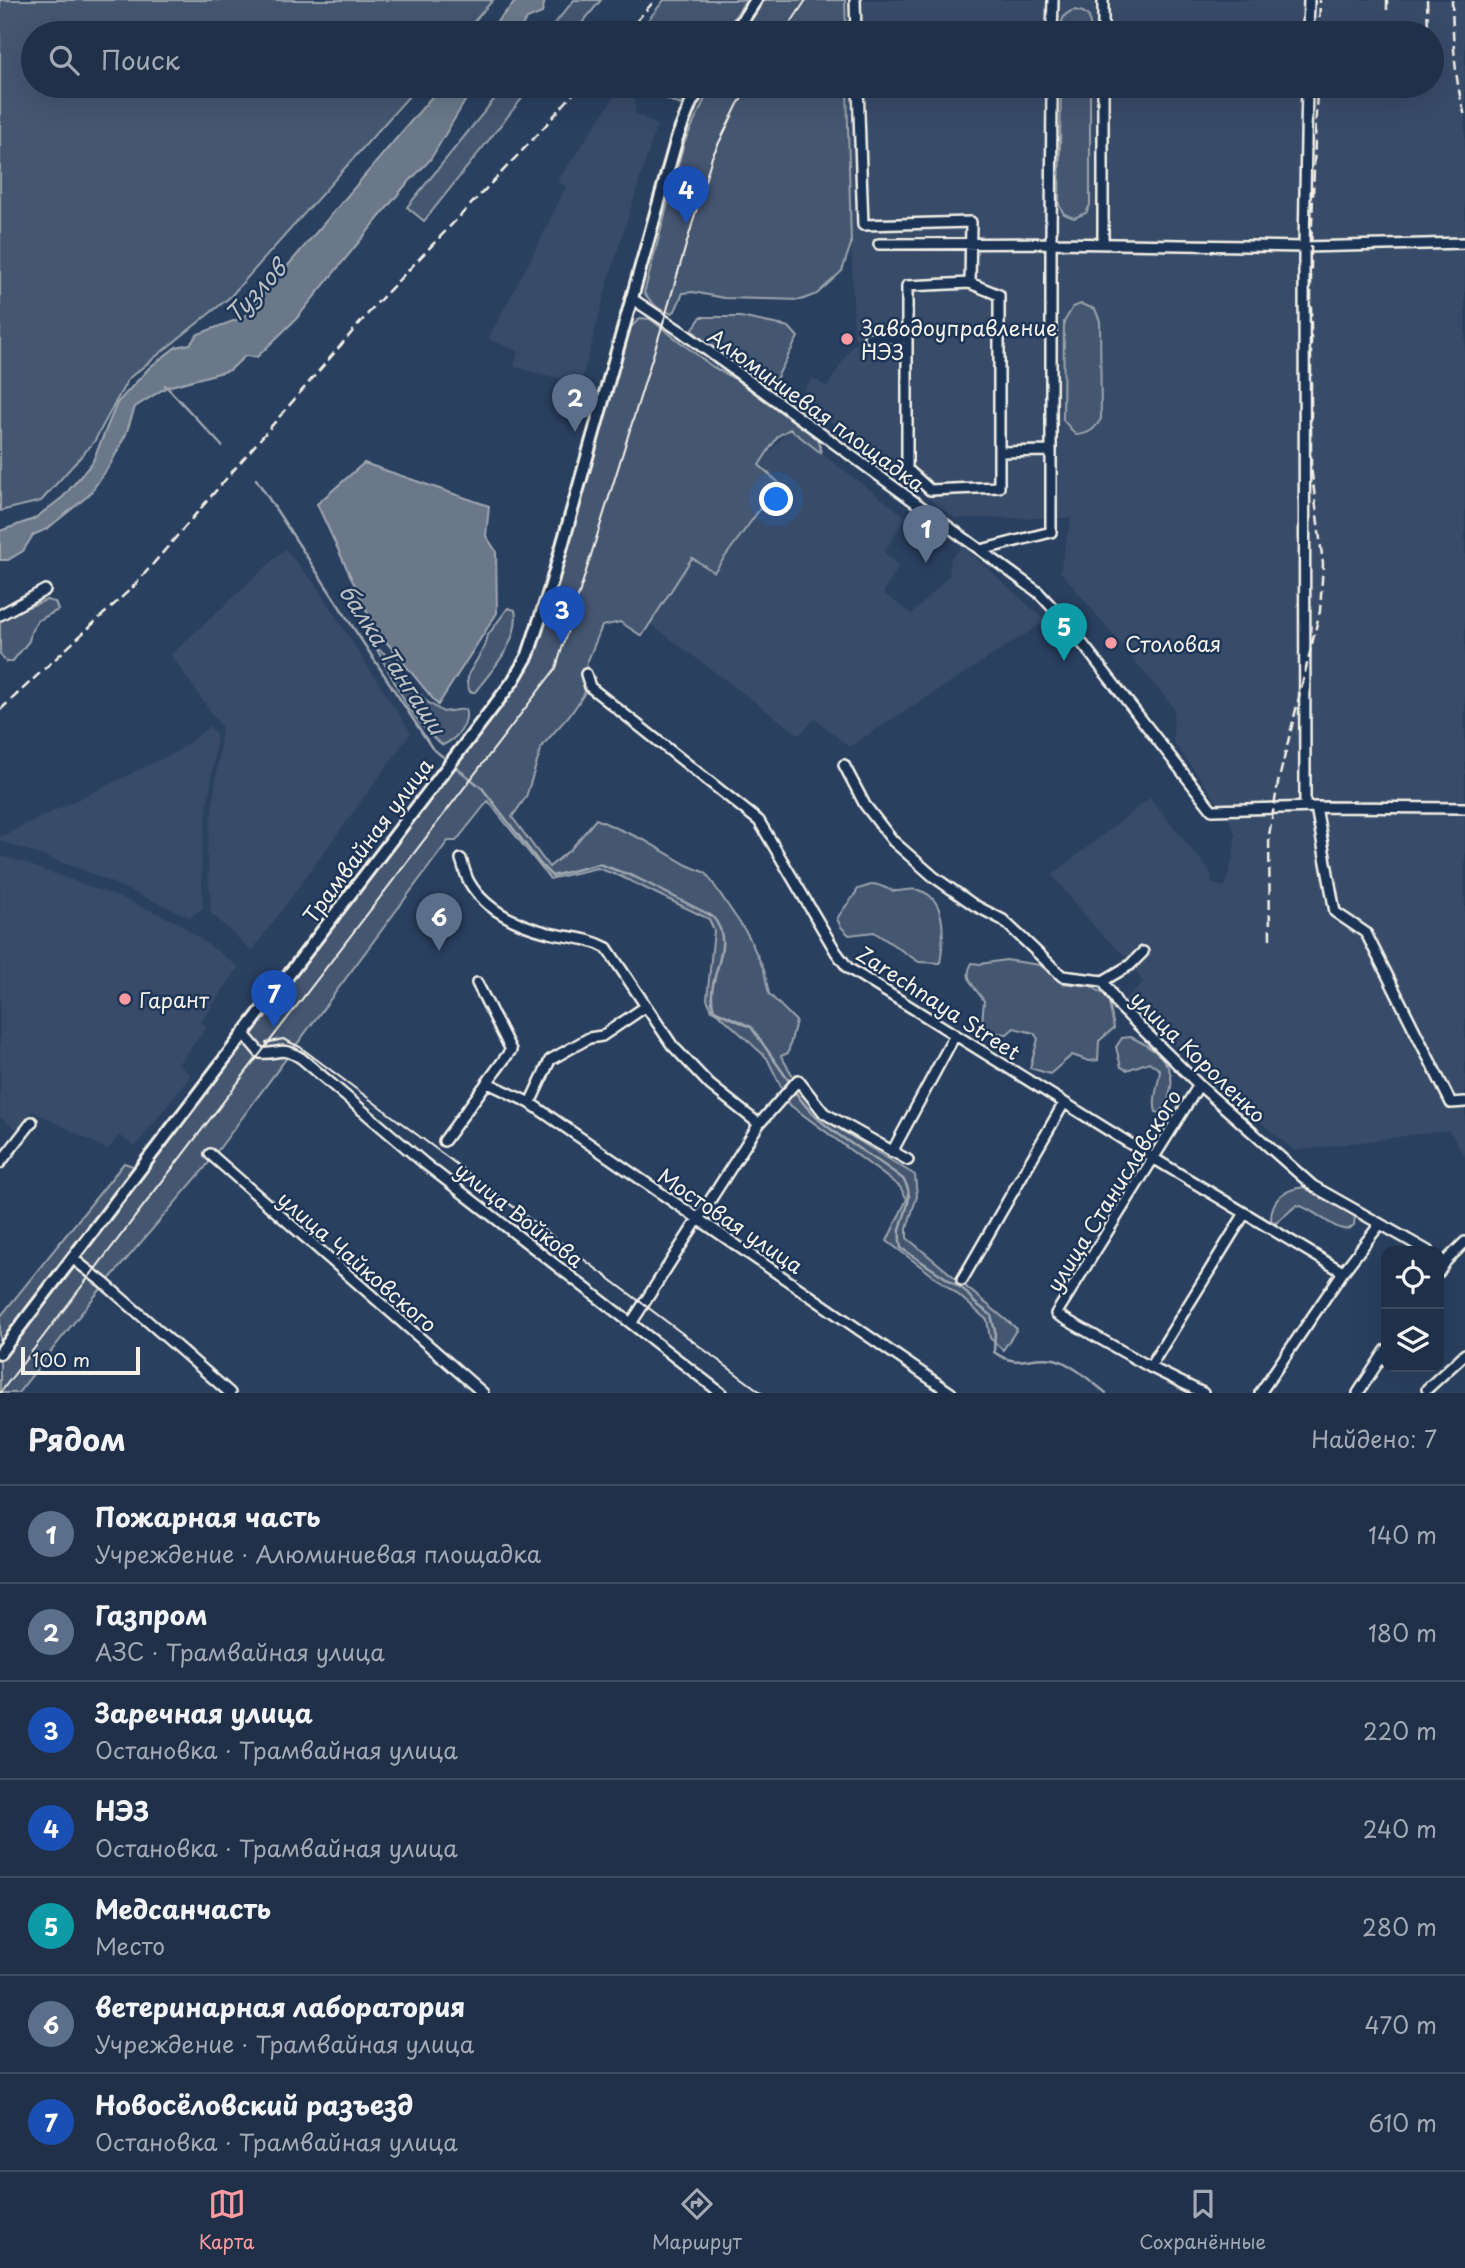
<!DOCTYPE html>
<html lang="ru">
<meta charset="utf-8">
<style>
body{margin:0;font-family:"Playpen Sans",sans-serif;background:#28384f;color:#f1f3f6}
.controls{position:absolute;right:21px;bottom:21px;display:grid;overflow:hidden;border-radius:14px;box-shadow:0 7px 28px #0002}
.controls button{width:63px;height:63px;display:grid;place-items:center;padding:0;border:0;border-bottom:2px solid #3d4b60;background:#203048;color:#f1f3f6;font:35px sans-serif}
.scale{position:absolute;left:21px;bottom:18px;width:119px;box-sizing:border-box;padding-left:7px;border:4px solid #f4f1e8;border-top:0;font-size:19px;line-height:24px;white-space:nowrap;color:#f4f1e8;-webkit-text-stroke:5px #1d3557;paint-order:stroke}
.you{position:absolute;left:777px;top:500px;width:24px;height:24px;margin:-18px;border:5px solid #fff;border-radius:50%;background:#1a73e8;box-shadow:0 0 0 10px #1a73e833}
.badge{display:grid;place-items:center;width:46px;height:46px;border-radius:50%;background:#ff9aa2;color:#fff;font-size:23px;font-weight:700}
.pin{position:absolute;translate:-50% -58px;filter:drop-shadow(0 2px 4px #0008)}
.pin::after{content:'';position:absolute;top:37px;width:24px;height:21px;background:inherit;clip-path:polygon(0 0,100% 0,50% 100%)}
.list{margin:0;padding:0;list-style:none}
h2{display:flex;justify-content:space-between;align-items:center;height:91px;margin:0;padding:0 28px;font-size:30px}
h2 small{font-size:23px;font-weight:400;color:#a2a9b4}
.list li{display:grid;grid-template-columns:46px 1fr auto;gap:21px;align-items:center;box-sizing:border-box;height:98px;padding:0 28px;border-top:2px solid #3d4b60}
.list b{display:block;font-size:26px;white-space:nowrap}
.list p{margin:0;font-size:23px;white-space:nowrap;color:#a2a9b4}
.list em{font-size:23px;font-style:normal;color:#a2a9b4}
.icon{flex:none;width:38px;height:38px;fill:none;stroke:currentColor;stroke-width:2;stroke-linecap:round;stroke-linejoin:round}
.map{position:relative;flex:none;width:1465px;height:1393px;overflow:hidden}
.search{position:absolute;background:#203048;box-shadow:0 7px 28px #0002;left:21px;right:21px;top:21px;height:77px;display:flex;align-items:center;gap:18px;box-sizing:border-box;padding:0 24px;border-radius:38px;color:#a2a9b4;font-size:26px}
.sheet{height:777px;background:#203048}
nav{display:flex;justify-content:space-around;align-items:center;box-sizing:border-box;height:98px;border-top:2px solid #3d4b60;background:#203048;font-size:19px;color:#a2a9b4}
nav a{display:grid;justify-items:center;gap:4px}
nav .on{color:#ff9aa2}
.map>svg:first-child{display:block}
.built{fill:#374c69}
.green{fill:#445771;stroke:#9ca4ac;stroke-width:2}
.water{fill:#6a788a;stroke:#a1a8b0;stroke-width:2}
.lines{fill:none;stroke-linecap:round;stroke-linejoin:round}
.stream{stroke:#a1a8b0;stroke-width:2.5}
.minor-casing{stroke:#f4f1e8;stroke-width:14}
.major-casing{stroke:#f4f1e8;stroke-width:16}
.minor{stroke:#1d3557;stroke-width:9}
.major{stroke:#1d3557;stroke-width:10}
.tram{stroke:#f4f1e8;stroke-width:2}
.rail{stroke:#f4f1e8;stroke-width:2.5;stroke-dasharray:10 5;stroke-linecap:butt}
.poi-dot{fill:#ff9aa2;stroke:#1d3557;stroke-width:2.5}
.labels{text-anchor:middle;dominant-baseline:central;stroke-width:5;stroke-linejoin:round;paint-order:stroke}
.poi-label{font-size:21px;fill:#f4f1e8;stroke:#1d3557;text-anchor:start}
.street-label{font-size:21px;fill:#f4f1e8;stroke:#1d3557}
.water-label{font-size:23px;font-style:italic;fill:#bdc1c2;stroke:#1d3557}
</style>
<div class="map">
<svg width="1465" height="1393" viewBox="0 0 1465 1393">
<rect width="100%" height="100%" fill="#2a4060"/>
<filter id="ink" filterUnits="userSpaceOnUse"><feTurbulence type="fractalNoise" baseFrequency=".0143" numOctaves="2"/><feDisplacementMap in="SourceGraphic" scale="14" xChannelSelector="R" yChannelSelector="G"/><feConvolveMatrix kernelMatrix="1 2 1 2 8 2 1 2 1" color-interpolation-filters="sRGB"/></filter>
<g filter="url(#ink)">
<path class="built" d="M 845,0 L 1465,0 L 1465,1157 L 1449,1130 L 1294,1151 L 1123,1001 L 1143,982 L 1125,956 L 1099,932 L 1052,875 L 1150,798 L 1211,873 L 1212,884 L 1225,887 L 1234,853 L 1235,834 L 1228,817 L 1173,741 L 1174,708 L 1060,571 L 1071,518 L 954,518 L 799,398 L 812,378 L 827,387 L 853,344 L 857,345 L 858,339 L 854,338 L 847,86 L 1432,86 L 1432,33 L 846,33 Z
M 619,90 L 635,100 L 635,113 L 657,125 L 608,281 L 581,384 L 514,367 L 518,351 L 488,339 L 536,249 L 566,186 L 557,182 Z
M 789,429 L 906,517 L 884,552 L 899,566 L 883,593 L 912,614 L 949,576 L 951,558 L 963,546 L 1046,621 L 849,747 L 815,719 L 799,735 L 649,623 L 692,558 L 715,571 L 779,484 L 759,465 Z
M 285,549 L 314,583 L 411,733 L 252,951 L 211,913 L 207,853 L 222,728 L 171,655 Z
M 210,726 L 217,737 L 201,855 L 203,908 L 190,917 L 81,869 L 0,841 L 0,837 L 178,751 Z
M 0,856 L 19,861 L 129,901 L 177,922 L 239,967 L 201,1022 L 207,1027 L 178,1064 L 191,1075 L 135,1147 L 119,1135 L 108,1150 L 33,1111 L 17,1130 L 0,1117 Z"/>
<path class="green" d="M 0,0 L 493,0 L 464,33 L 33,33 L 33,86 L 418,86 L 230,297 L 128,379 L 94,442 L 41,501 L 0,511 Z
M 574,0 L 601,0 L 574,33 L 547,33 Z
M 664,0 L 746,0 L 724,33 L 638,33 Z
M 764,0 L 845,0 L 846,33 L 743,33 Z
M 1074,10 L 1083,12 L 1089,17 L 1091,33 L 1061,33 C 1061,21 1062,14 1074,10 Z
M 505,86 L 532,86 L 424,221 L 407,207 Z
M 635,86 L 691,86 L 681,105 Z
M 711,86 L 847,86 L 851,244 L 842,271 L 817,294 L 801,300 L 724,298 L 693,292 L 683,293 L 675,311 L 671,313 C 658,311 652,303 644,293 L 684,143 Z
M 1061,86 L 1090,86 L 1090,205 L 1086,213 L 1074,218 L 1064,214 L 1059,205 Z
M 1081,304 L 1095,309 L 1100,321 L 1101,419 C 1094,430 1089,434 1076,435 L 1063,420 L 1064,322 L 1073,307 Z
M 701,317 L 740,317 L 789,327 L 798,337 L 776,379 C 743,383 715,350 692,330 Z
M 640,318 L 650,319 L 713,367 L 735,379 L 819,440 L 821,453 L 790,429 L 778,436 L 759,465 L 779,483 L 714,572 L 692,558 L 642,636 L 620,622 L 602,626 L 586,665 L 595,677 L 573,711 L 542,746 L 526,797 L 512,817 L 549,867 L 571,849 L 596,819 L 644,840 L 687,865 L 706,873 L 748,935 L 764,970 L 769,994 L 796,1021 L 788,1053 L 781,1056 L 793,1076 L 800,1093 L 831,1124 L 915,1175 L 917,1196 L 907,1228 L 907,1238 L 1017,1329 L 1003,1350 L 990,1338 L 987,1320 L 955,1292 L 887,1241 L 907,1199 L 900,1187 L 790,1105 L 767,1058 L 720,1015 L 712,1010 L 707,999 L 714,930 L 709,919 L 620,876 L 597,868 L 550,879 L 488,801 L 456,841 L 448,841 L 204,1169 L 95,1296 L 18,1393 L 0,1393 L 0,1361 L 533,656 L 542,633 L 631,327 Z
M 46,600 L 55,602 L 58,610 L 37,621 L 31,632 L 29,641 L 12,662 L 6,662 L 0,654 L 0,618 Z
M 508,608 L 515,610 C 521,640 492,670 475,692 L 470,692 L 467,683 L 469,673 L 485,646 L 488,635 Z
M 376,648 L 384,653 L 426,701 L 443,712 L 465,709 C 470,725 456,739 443,745 C 412,725 394,679 376,648 Z
M 874,884 C 881,885 888,890 895,891 C 903,891 910,888 918,890 C 948,897 944,939 940,963 L 919,962 L 874,932 L 849,935 L 841,927 L 837,919 C 843,908 852,900 858,889 Z
M 1006,960 L 1040,965 L 1061,983 L 1091,986 L 1108,997 L 1114,1028 L 1099,1041 L 1098,1060 L 1089,1061 L 1072,1055 L 1050,1074 L 1030,1068 L 1038,1039 L 1034,1033 L 1014,1028 L 1007,1034 L 992,1033 L 982,1022 L 984,1001 C 976,988 962,979 972,963 L 980,964 Z
M 1131,1037 C 1152,1047 1175,1062 1171,1087 C 1169,1098 1168,1105 1160,1113 L 1156,1112 C 1152,1099 1159,1084 1160,1070 L 1149,1062 L 1127,1070 L 1121,1067 L 1116,1047 L 1122,1038 Z
M 124,1163 L 136,1167 L 0,1346 L 0,1317 Z
M 1305,1187 L 1313,1190 L 1355,1215 L 1354,1225 C 1350,1228 1349,1230 1343,1229 C 1330,1227 1314,1209 1297,1205 L 1276,1223 L 1271,1220 C 1271,1198 1284,1189 1305,1187 Z"/>
<path class="water" d="M 517,0 L 545,0 L 542,13 L 527,19 L 516,33 L 486,33 Z
M 441,86 L 474,86 L 430,160 L 404,187 L 296,319 L 257,357 L 245,356 L 230,370 L 167,387 L 135,407 L 126,434 L 111,463 L 89,495 L 47,529 L 33,535 L 23,551 L 8,560 L 0,560 L 0,531 L 34,519 L 63,497 L 92,463 L 117,403 L 150,367 L 176,347 L 190,344 L 198,334 L 244,317 Z
M 364,463 L 489,506 L 486,536 L 496,551 L 497,613 L 438,705 L 374,627 L 317,504 Z"/>
<g class="lines">
<path class="stream" d="M 165,385 L 222,446
M 256,479 L 432,748 L 447,760
M 452,764 L 482,788 L 542,866 L 552,876 L 599,864 L 635,877 L 712,916 C 739,946 703,978 714,1010 L 751,1027 L 791,1084
M 794,1090 C 819,1131 867,1150 903,1179 C 916,1197 904,1211 900,1230 C 899,1236 900,1242 901,1248 L 964,1290 L 975,1303 L 991,1315 L 995,1331 L 994,1352 C 1019,1370 1029,1354 1054,1359 C 1070,1362 1093,1383 1106,1393"/>
<g class="minor-casing">
<path id="minor" d="M 855,0 L 856,33
M 1103,0 L 1103,33
M 1052,33 L 1053,0
M 1308,33 L 1309,0
M 858,86 L 863,225 L 971,222 L 970,283 L 907,286 L 907,469 L 930,490 L 999,487 L 999,295 L 970,283
M 1103,86 L 1103,243
M 1307,86 L 1304,247 L 1465,243
M 879,244 L 1051,243 L 1052,86
M 631,298 L 682,332 L 1038,592 L 1064,620 L 1212,810 L 1316,807 L 1335,912 L 1366,933 L 1451,1103 L 1465,1102
M 869,337 L 907,339
M 999,452 L 1051,451
M 981,550 L 1051,532 L 1051,243 L 1304,247 L 1305,807
M 0,615 L 45,590
M 586,674 L 590,687 L 759,821 L 836,952 L 848,968 L 1153,1158 L 1343,1272
M 844,765 L 865,805 L 893,841 L 934,877 L 974,905 L 1003,920 L 1062,976 L 1103,981 L 1119,1006 L 1199,1085 L 1313,1186 L 1428,1251
M 1316,807 L 1465,808
M 461,859 C 463,865 465,873 468,880 C 484,910 518,925 549,933 C 571,938 587,937 607,948 L 672,1045 L 710,1085 L 759,1124
M 1103,981 L 1130,965 L 1143,952
M 243,1033 L 260,1053 C 279,1055 280,1045 301,1058 L 424,1163 L 721,1393
M 488,1083 L 530,1103 L 951,1393
M 1199,1085 L 1056,1314 L 1150,1367 L 1203,1393
M 530,1103 L 550,1060 L 589,1038 L 602,1036 L 645,1007
M 444,1141 L 511,1050 L 477,983
M 892,1152 L 955,1035
M 210,1154 L 483,1393
M 0,1163 L 32,1122
M 72,1258 L 104,1283 L 230,1393
M 1439,1272 L 1446,1261 L 1465,1242
M 962,1280 L 1064,1103
M 632,1322 L 759,1124 L 798,1080 L 824,1113 L 908,1160
M 1150,1367 L 1245,1213
M 1427,1389 L 1465,1354
M 1260,1393 L 1343,1272 L 1380,1224
M 1358,1393 L 1386,1350"/>
</g>
<g class="major-casing">
<path id="major" d="M 734,33 L 756,0
M 0,1353 L 513,681 L 528,655 L 551,585 L 677,138 L 691,103 L 701,86"/>
</g>
<use href="#minor" class="minor"/>
<use href="#major" class="major"/>
<path class="tram" d="M 784,33 L 806,0
M 266,1043 L 283,1039 L 300,1047 L 762,1393
M 0,1393 L 556,668 L 664,320 L 712,157 L 738,104 L 750,86"/>
<path class="rail" d="M 1387,0 L 1387,10
M 1427,0 L 1428,33
M 1452,0 C 1453,39 1454,78 1465,116
M 626,33 L 655,0
M 1319,33 L 1320,0
M 0,710 L 134,586 L 378,302 L 538,134 L 580,86
M 1270,939 L 1269,835 L 1278,783 L 1320,611 L 1323,564 L 1311,466 L 1311,251 L 1317,86"/>
</g>
</g>
<g class="poi-dot">
<circle cx="847" cy="339" r="7"/>
<circle cx="1111" cy="643" r="7"/>
<circle cx="125" cy="999" r="7"/>
</g>
<g class="labels">
<g class="poi-label">
<text x="861" y="327">Заводоуправление<tspan x="861" dy="24">НЭЗ</tspan></text>
<text x="1125" y="643">Столовая</text>
<text x="139" y="999">Гарант</text>
</g>
<g class="street-label">
<text transform="translate(817 409) rotate(36)">Алюминиевая площадка</text>
<text transform="translate(367 840) rotate(-53)">Трамвайная улица</text>
<text transform="translate(939 1002) rotate(33)">Zarechnaya Street</text>
<text transform="translate(1199 1056) rotate(44)">улица Короленко</text>
<text transform="translate(1113 1190) rotate(-58)">улица Станиславского</text>
<text transform="translate(520 1214) rotate(38)">улица Войкова</text>
<text transform="translate(731 1220) rotate(34)">Мостовая улица</text>
<text transform="translate(358 1261) rotate(41)">улица Чайковского</text>
</g>
<g class="water-label">
<text transform="translate(255 291) rotate(-47)">Тузлов</text>
<text transform="translate(393 659) rotate(57)">балка Тангаши</text>
</g>
</g>
</svg>
<div class="controls">
<button><svg class="icon" aria-label="locate" viewBox="0 0 24 24"><circle cx="12" cy="12" r="6"/><path d="M12 2v4M12 18v4M2 12h4M18 12h4"/></svg></button>
<button><svg class="icon" aria-label="layers" viewBox="0 0 24 24"><path d="M12 4l9 5-9 5-9-5zM3 14l9 5 9-5"/></svg></button>
</div>
<div class="scale">100 m</div>
<div class="you"></div>
<div class="pin badge" style="left:926px;top:563px;background:#5c6f8a">1</div>
<div class="pin badge" style="left:575px;top:432px;background:#5c6f8a">2</div>
<div class="pin badge" style="left:562px;top:644px;background:#1a4fb4">3</div>
<div class="pin badge" style="left:686px;top:224px;background:#1a4fb4">4</div>
<div class="pin badge" style="left:1064px;top:661px;background:#0f9aa8">5</div>
<div class="pin badge" style="left:439px;top:951px;background:#5c6f8a">6</div>
<div class="pin badge" style="left:274px;top:1028px;background:#1a4fb4">7</div>
<div class="search"><svg class="icon" aria-label="search" viewBox="0 0 24 24"><circle cx="10" cy="10" r="6"/><path d="M15 15l6 6"/></svg>Поиск</div>
</div>
<section class="sheet">
<h2>Рядом<small>Найдено: 7</small></h2>
<ul class="list">
<li><span class="badge" style="background:#5c6f8a">1</span><div><b>Пожарная часть</b><p>Учреждение · Алюминиевая площадка</p></div><em>140 m</em></li>
<li><span class="badge" style="background:#5c6f8a">2</span><div><b>Газпром</b><p>АЗС · Трамвайная улица</p></div><em>180 m</em></li>
<li><span class="badge" style="background:#1a4fb4">3</span><div><b>Заречная улица</b><p>Остановка · Трамвайная улица</p></div><em>220 m</em></li>
<li><span class="badge" style="background:#1a4fb4">4</span><div><b>НЭЗ</b><p>Остановка · Трамвайная улица</p></div><em>240 m</em></li>
<li><span class="badge" style="background:#0f9aa8">5</span><div><b>Медсанчасть</b><p>Место</p></div><em>280 m</em></li>
<li><span class="badge" style="background:#5c6f8a">6</span><div><b>ветеринарная лаборатория</b><p>Учреждение · Трамвайная улица</p></div><em>470 m</em></li>
<li><span class="badge" style="background:#1a4fb4">7</span><div><b>Новосёловский разъезд</b><p>Остановка · Трамвайная улица</p></div><em>610 m</em></li>
</ul>
</section>
<nav>
<a class="on"><svg class="icon" aria-label="map" viewBox="0 0 24 24"><path d="M3 6l6-2 6 2 6-2v14l-6 2-6-2-6 2zM9 4v14M15 6v14"/></svg>Карта</a>
<a><svg class="icon" aria-label="directions" viewBox="0 0 24 24"><path d="M12 3l9 9-9 9-9-9zM9 14v-3h6M13 9l2 2-2 2"/></svg>Маршрут</a>
<a><svg class="icon" aria-label="saved" viewBox="0 0 24 24"><path d="M7 4h10v16l-5-4-5 4z"/></svg>Сохранённые</a>
</nav>
